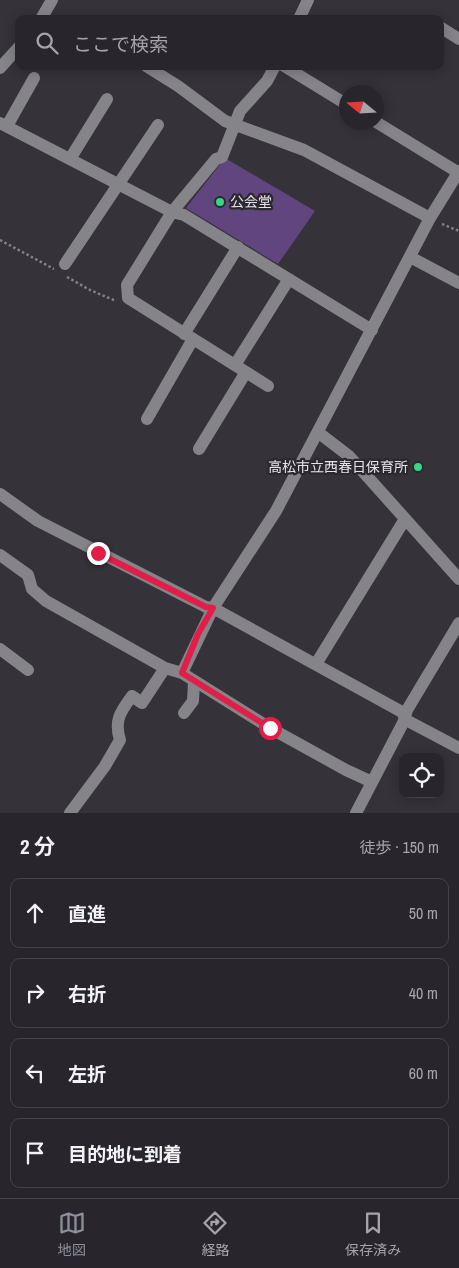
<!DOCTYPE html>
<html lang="ja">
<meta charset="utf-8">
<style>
body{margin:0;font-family:"Archivo Narrow","Noto Sans JP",sans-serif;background:#343238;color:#f1f3f6}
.controls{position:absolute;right:15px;bottom:15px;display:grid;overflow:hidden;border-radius:10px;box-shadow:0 2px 12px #0003}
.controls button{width:45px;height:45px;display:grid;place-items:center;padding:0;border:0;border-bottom:1px solid #444348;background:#28262c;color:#f1f3f6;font:25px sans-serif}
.compass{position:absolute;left:339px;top:85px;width:45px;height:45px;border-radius:50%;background:#28262c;box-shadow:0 2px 12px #0003;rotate:288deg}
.stop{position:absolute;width:15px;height:15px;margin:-11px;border:4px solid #e11d48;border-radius:50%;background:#fff}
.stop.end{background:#e11d48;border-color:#fff;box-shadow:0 1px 5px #0008}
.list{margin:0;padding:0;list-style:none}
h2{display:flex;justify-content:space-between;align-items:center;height:65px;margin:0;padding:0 20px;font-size:21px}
h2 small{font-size:16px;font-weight:400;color:#a5a5a9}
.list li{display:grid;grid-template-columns:32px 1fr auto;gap:15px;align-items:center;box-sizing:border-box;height:70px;margin:0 10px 10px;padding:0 10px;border:1px solid #444348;border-radius:10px}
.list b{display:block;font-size:19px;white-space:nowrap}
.list em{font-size:16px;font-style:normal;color:#a5a5a9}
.icon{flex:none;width:28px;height:28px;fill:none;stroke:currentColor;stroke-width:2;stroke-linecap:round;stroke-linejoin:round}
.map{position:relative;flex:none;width:459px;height:813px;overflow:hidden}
.search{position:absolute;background:#28262c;box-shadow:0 2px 12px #0003;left:15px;right:15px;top:15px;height:55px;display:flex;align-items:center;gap:12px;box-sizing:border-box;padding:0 18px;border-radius:10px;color:#a5a5a9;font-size:19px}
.sheet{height:385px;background:#28262c}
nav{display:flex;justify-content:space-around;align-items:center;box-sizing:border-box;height:70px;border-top:1px solid #444348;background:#28262c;font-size:14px;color:#a5a5a9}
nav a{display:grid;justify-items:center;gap:2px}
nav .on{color:#8c9099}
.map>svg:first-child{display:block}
.green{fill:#60457e}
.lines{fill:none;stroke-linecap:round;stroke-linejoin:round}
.path{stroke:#838087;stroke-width:2.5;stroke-dasharray:2.5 2.5;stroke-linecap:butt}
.minor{stroke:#858488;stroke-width:12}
.route{stroke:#e11d48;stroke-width:6}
.poi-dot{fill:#32d882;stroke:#2b282f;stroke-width:2}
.labels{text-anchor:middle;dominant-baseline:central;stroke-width:4.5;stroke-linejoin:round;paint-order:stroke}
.poi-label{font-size:14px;fill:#e6e4e9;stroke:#2b282f;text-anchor:start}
</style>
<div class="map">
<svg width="459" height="813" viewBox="0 0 459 813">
<rect width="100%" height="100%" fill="#35323a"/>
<path class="green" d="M 225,158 L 315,211 L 278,264 L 186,208 Z"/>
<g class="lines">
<path class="path" d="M 442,224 L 459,231
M 0,240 L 54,269
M 67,277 L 90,290 L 116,301"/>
<path class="minor" d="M 41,19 L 52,0
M 299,19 L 308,0
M 440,27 L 459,39
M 146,66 L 178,86 L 225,121 L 304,150 L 430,218
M 284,66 L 346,104
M 0,68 L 19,47
M 376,122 L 459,173
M 0,123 L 172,212 L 184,215 L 372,330
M 7,126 L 34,78
M 70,159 L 107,99
M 410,257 L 459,283
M 65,264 L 158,125
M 184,334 L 238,247
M 235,365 L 289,279
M 268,386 L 128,298 L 127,285 L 172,212 L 216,159 L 222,157 L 240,111 L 267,81 L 275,66
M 147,419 L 193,339
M 319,433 L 349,456 L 459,579
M 199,449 L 246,372
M 0,494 L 38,521 L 206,607 L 213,608 L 276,511 L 430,218 L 459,171
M 0,555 L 28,575 L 32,589 L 46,601 L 165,668 L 182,673 L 213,608 L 402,712 L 406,720 L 459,748
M 0,649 L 28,670
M 316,664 L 405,519
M 182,673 L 270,728 L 346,770 L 372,782
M 184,713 L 193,701 L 194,682
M 70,813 L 105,766 L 120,740 C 114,721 120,712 132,696 L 142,703 L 165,668
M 356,813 L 404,721 L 407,710 L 459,623"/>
</g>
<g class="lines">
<path class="route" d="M 98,553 L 206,607 L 213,608 L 198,634 L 182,673 L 270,728"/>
</g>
<g class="poi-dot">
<circle cx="220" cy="202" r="5"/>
<circle cx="418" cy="467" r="5"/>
</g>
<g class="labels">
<g class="poi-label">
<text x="230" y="202">公会堂</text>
<text x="408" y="467" text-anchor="end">高松市立西春日保育所</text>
</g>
</g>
</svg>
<div class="controls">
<button><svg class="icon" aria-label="locate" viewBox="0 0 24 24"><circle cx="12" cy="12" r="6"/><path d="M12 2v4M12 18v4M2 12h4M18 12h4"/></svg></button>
</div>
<svg class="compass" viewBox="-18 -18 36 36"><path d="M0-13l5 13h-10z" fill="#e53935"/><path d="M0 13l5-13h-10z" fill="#a5a5a9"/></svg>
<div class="stop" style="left:270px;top:728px"></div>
<div class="stop end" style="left:98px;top:553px"></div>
<div class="search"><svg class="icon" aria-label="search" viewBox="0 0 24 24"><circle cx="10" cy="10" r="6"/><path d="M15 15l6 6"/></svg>ここで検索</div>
</div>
<section class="sheet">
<h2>2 分<small>徒歩 · 150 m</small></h2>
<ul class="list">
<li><svg class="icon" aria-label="ahead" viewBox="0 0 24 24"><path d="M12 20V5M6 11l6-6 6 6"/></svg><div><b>直進</b></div><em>50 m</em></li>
<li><svg class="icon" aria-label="right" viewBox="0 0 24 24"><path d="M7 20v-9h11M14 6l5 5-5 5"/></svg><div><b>右折</b></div><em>40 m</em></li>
<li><svg class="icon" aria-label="left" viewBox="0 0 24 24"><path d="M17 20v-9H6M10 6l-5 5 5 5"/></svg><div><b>左折</b></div><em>60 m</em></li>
<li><svg class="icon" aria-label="arrive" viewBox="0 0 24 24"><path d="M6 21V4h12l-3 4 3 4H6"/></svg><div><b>目的地に到着</b></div></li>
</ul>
</section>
<nav>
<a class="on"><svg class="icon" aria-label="map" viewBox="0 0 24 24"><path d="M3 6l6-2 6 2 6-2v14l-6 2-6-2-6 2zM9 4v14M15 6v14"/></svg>地図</a>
<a><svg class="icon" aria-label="directions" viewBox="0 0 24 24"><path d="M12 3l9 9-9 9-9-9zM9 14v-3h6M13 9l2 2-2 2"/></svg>経路</a>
<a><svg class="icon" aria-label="saved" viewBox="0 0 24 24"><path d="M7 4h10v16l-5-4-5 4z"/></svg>保存済み</a>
</nav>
